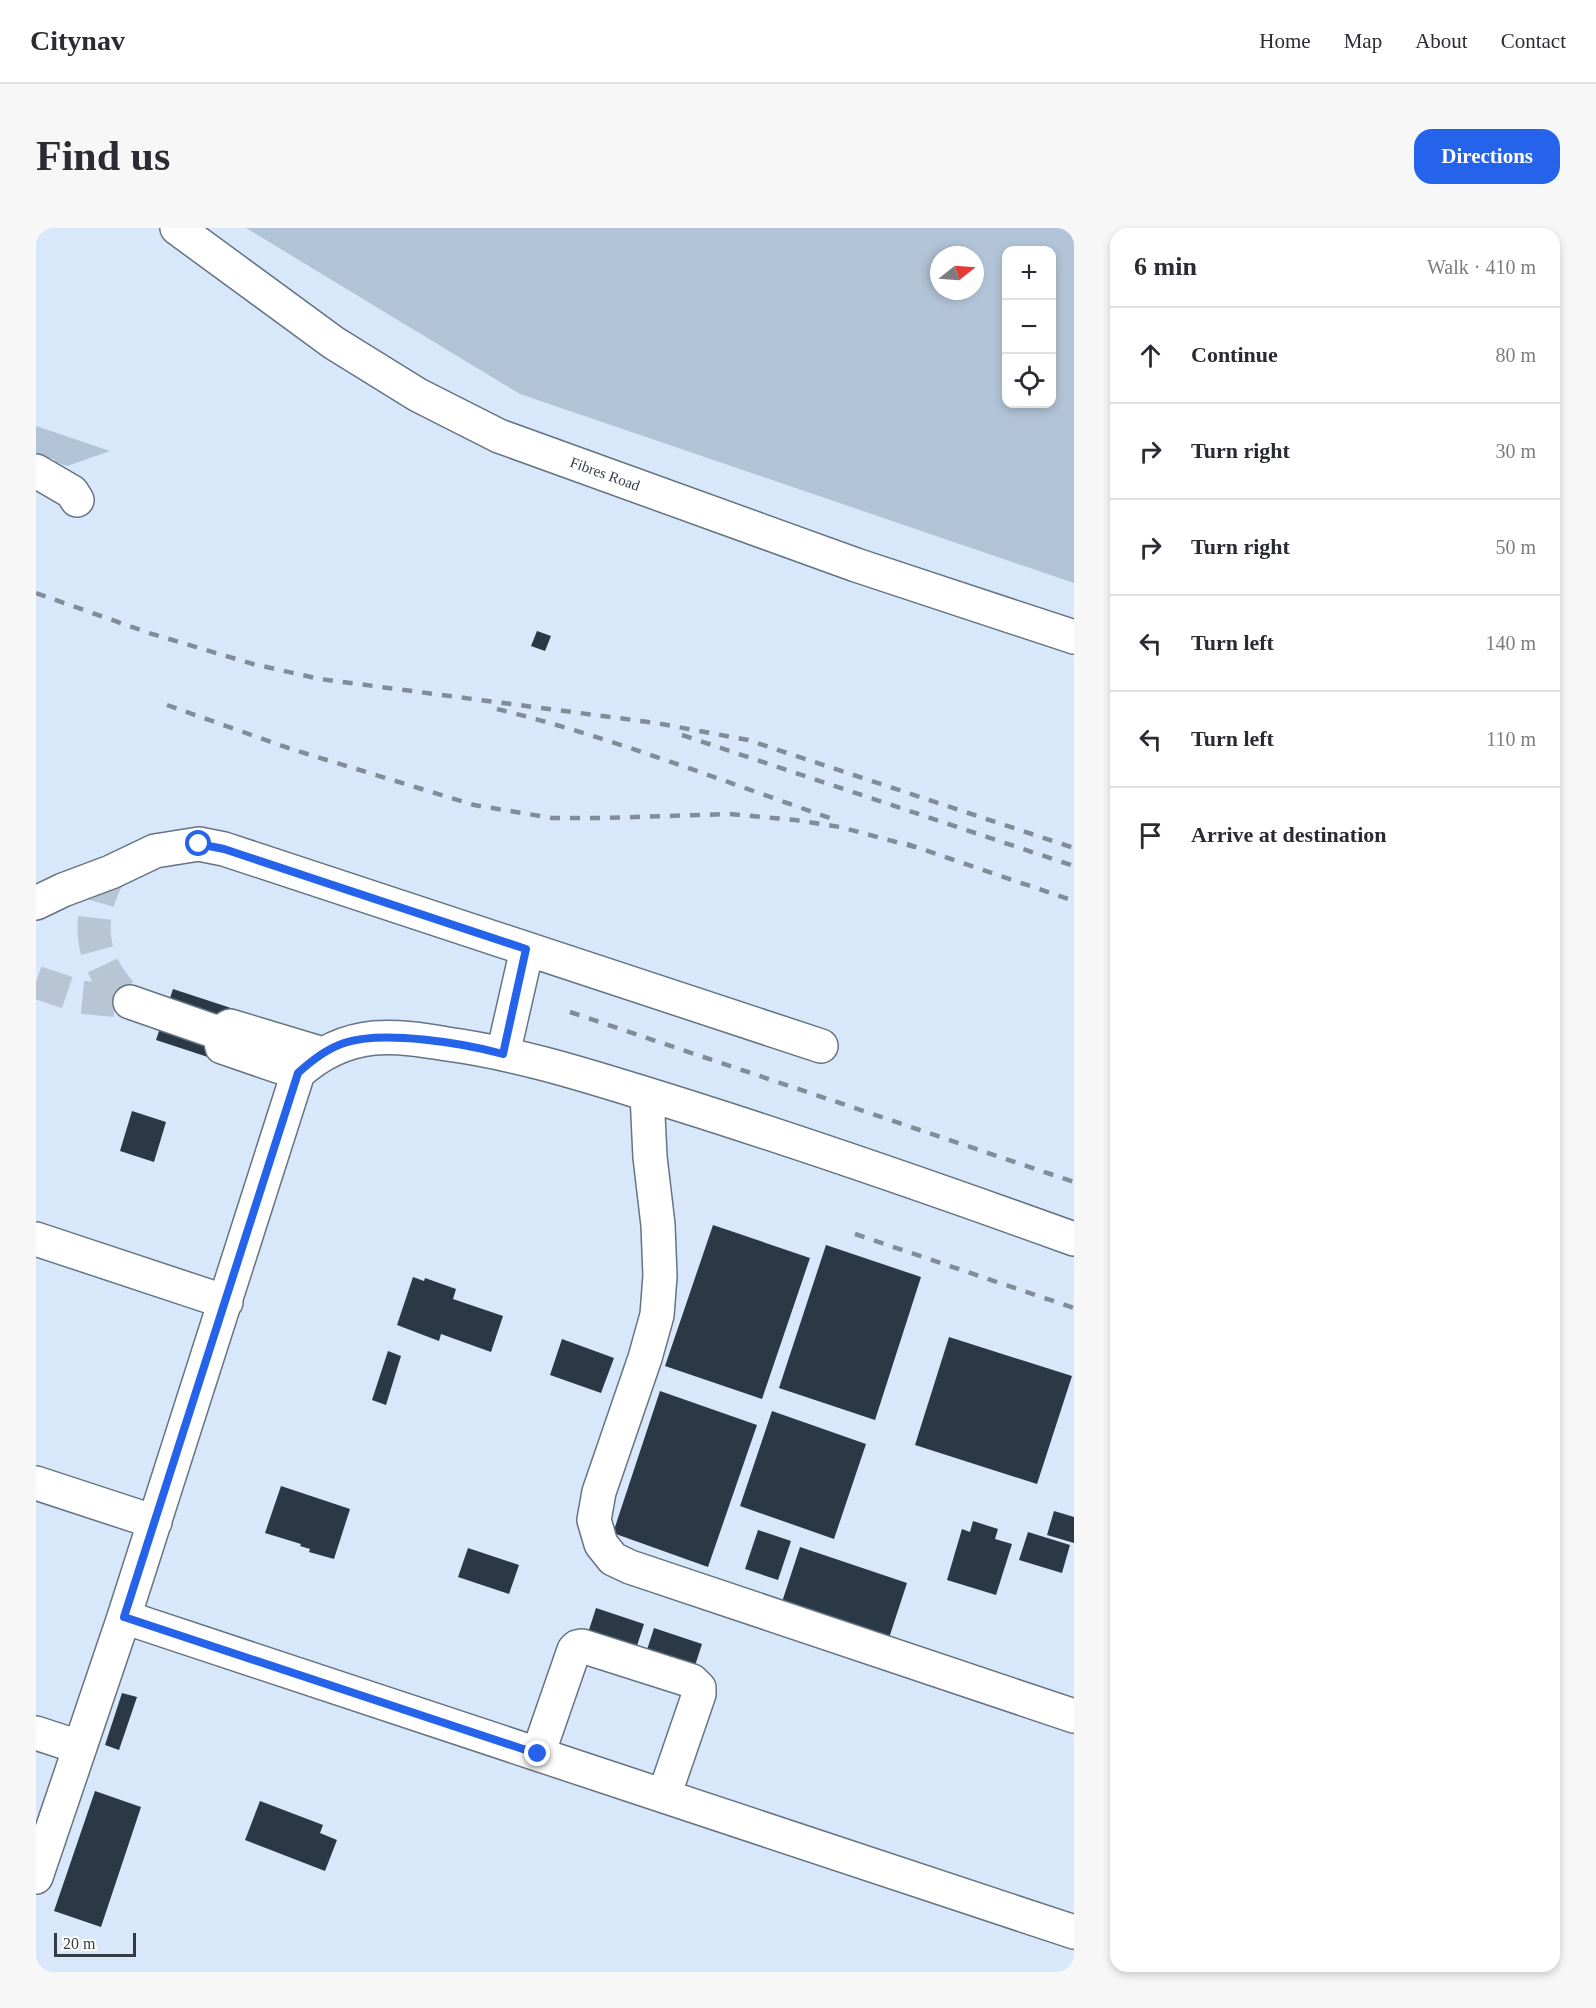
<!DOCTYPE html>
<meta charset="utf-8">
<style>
body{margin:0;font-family:Georgia,serif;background:#f7f7f7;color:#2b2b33}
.controls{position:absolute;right:18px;top:18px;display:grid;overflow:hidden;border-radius:12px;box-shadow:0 3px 9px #0003}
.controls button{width:54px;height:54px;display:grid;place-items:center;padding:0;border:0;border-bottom:2px solid #e1e1e2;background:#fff;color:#2b2b33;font:30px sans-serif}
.compass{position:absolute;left:894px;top:18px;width:54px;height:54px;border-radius:50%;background:#fff;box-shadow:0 3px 9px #0003;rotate:73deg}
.scale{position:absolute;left:18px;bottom:15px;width:82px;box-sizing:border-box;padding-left:6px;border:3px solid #353b42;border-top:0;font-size:16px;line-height:21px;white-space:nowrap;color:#353b42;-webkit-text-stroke:4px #fff;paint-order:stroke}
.stop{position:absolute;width:18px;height:18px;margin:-14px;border:4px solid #2563eb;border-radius:50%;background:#fff}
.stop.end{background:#2563eb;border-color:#fff;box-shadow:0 2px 6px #0008}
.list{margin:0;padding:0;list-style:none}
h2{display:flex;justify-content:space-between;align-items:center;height:78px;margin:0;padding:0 24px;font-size:26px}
h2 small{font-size:20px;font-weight:400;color:#7c7c81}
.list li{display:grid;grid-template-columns:39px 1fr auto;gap:18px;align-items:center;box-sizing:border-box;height:96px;padding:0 24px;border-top:2px solid #e1e1e2}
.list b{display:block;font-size:22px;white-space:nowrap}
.list em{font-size:20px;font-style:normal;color:#7c7c81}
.icon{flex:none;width:33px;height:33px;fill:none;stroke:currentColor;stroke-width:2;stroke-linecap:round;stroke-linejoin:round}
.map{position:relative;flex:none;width:1038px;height:1744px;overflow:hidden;border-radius:18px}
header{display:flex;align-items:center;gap:36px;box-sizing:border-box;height:84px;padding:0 30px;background:#fff;border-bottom:2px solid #e1e1e2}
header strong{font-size:28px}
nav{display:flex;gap:33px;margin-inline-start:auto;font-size:21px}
.intro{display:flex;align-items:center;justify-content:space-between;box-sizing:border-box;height:144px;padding:0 36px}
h1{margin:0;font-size:42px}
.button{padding:15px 27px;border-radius:18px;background:#2563eb;color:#fff;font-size:21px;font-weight:700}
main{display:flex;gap:36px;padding:0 36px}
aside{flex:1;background:#fff;border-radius:18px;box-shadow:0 3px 9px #0003}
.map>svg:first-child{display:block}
.green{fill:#b1c3d6;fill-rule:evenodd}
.building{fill:#2b3846}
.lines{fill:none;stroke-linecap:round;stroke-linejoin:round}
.minor-tunnel{stroke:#b7c5d5;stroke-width:33;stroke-dasharray:33 16;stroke-linecap:butt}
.minor-casing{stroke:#657383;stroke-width:36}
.minor{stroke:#fff;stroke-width:33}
.rail{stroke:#818c98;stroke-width:4.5;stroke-dasharray:10 10;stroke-linecap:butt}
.route{stroke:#2563eb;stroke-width:8}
.labels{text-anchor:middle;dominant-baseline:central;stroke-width:6;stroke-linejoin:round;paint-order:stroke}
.street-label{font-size:15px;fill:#353b42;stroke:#fff}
</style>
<header>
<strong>Citynav</strong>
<nav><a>Home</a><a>Map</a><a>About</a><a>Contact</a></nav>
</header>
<div class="intro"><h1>Find us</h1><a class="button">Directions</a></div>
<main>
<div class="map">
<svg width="1038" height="1744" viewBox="0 0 1038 1744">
<rect width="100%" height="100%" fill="#d8e8fa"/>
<path class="green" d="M 210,0 L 1038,0 L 1038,355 L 484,166 ZM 970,22 L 1016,22 L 1016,176 L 970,176 ZM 903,27 L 939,27 L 939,63 L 903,63 Z
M 0,198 L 74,223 L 31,238 L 19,234 L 18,231 L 0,228 Z"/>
<path class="building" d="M 501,403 L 515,408 L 509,423 L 495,418 Z
M 137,761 L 201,782 L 184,833 L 120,812 Z
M 96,883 L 130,894 L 118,934 L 84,923 Z
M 677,997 L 774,1030 L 726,1171 L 629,1138 Z
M 790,1017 L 885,1049 L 839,1192 L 743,1160 Z
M 377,1049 L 388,1053 L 389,1050 L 420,1061 L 417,1071 L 467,1088 L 455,1124 L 405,1106 L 403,1113 L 361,1097 Z
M 913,1109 L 1036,1148 L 1001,1256 L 879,1217 Z
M 526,1111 L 578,1130 L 565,1165 L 514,1147 Z
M 352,1123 L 365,1128 L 350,1177 L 336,1172 Z
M 624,1163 L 721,1197 L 672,1339 L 577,1305 Z
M 736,1183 L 830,1216 L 798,1311 L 704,1278 Z
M 245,1258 L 314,1281 L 298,1331 L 273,1324 L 274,1321 L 264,1318 L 265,1316 L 229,1305 Z
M 1018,1283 L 1038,1289 L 1038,1315 L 1011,1307 Z
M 937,1293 L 962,1301 L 959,1311 L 976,1316 L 960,1367 L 911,1352 L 926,1301 L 934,1304 Z
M 722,1302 L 755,1313 L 742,1352 L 709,1341 Z
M 992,1304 L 1034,1317 L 1026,1345 L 983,1332 Z
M 764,1319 L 871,1355 L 852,1413 L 745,1377 Z
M 432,1320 L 483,1337 L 473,1366 L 422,1349 Z
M 560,1380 L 608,1396 L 599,1424 L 551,1408 Z
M 618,1400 L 666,1416 L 657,1444 L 609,1428 Z
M 86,1465 L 101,1469 L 83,1522 L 69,1517 Z
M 59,1563 L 105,1579 L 65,1699 L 18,1683 Z
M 224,1573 L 287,1597 L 284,1605 L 301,1612 L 289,1643 L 209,1612 Z"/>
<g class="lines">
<path class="minor-tunnel" d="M 75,644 C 47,692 54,736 94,774
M 0,754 L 44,769 L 94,774"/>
<g class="minor-casing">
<path id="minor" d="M 141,0 L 298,115 L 382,167 L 463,208 L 820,337 L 1038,409
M 0,243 L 36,264 L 41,272
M 0,675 L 27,662 L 75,644 L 119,623 L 163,616 L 188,621 L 785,818
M 94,774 L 183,805
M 467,826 L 491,721
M 262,845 L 186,819 L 183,805 L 194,798 L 287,826
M 611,866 L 614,929 L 622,997 L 624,1048 L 621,1087 L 609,1130 L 563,1264 L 558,1292 L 565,1316 L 577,1331 L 594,1339 L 1038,1488
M 0,1011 L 190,1074
M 0,1255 L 119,1294
M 88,1389 L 1038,1704
M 0,1505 L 43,1519
M 502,1526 L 538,1422 L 541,1419 L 546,1418 L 656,1453 L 663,1460 L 663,1466 L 628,1568
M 0,1649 L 88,1389 L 262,845 C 284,825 308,813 338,810 C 362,808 387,812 411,816 C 477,825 540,844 604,864 C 750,909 894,959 1038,1011"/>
</g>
<use href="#minor" class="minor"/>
<path class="rail" d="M 0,365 L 113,405 L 217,436 L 284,451 L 620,495 L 712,512 L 1038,620
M 131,477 L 255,521 L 438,577 L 516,590 L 566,590 L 694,586 L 759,592 L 804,599 L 879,619
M 461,481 C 576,509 691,555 803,593
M 646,507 L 1038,638
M 871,616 L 1038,673
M 534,784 L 1038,954
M 819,1006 L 1038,1080"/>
</g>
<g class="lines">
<path class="route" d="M 163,616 L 188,621 L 490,721 L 467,826 C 427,815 347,802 308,815 C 290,821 275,833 262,845 L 88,1389 L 502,1526"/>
</g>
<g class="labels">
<g class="street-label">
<text transform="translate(569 246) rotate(20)">Fibres Road</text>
</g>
</g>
</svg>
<div class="controls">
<button>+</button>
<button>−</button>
<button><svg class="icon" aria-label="locate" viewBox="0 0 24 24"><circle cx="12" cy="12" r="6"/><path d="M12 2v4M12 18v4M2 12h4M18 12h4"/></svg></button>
</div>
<svg class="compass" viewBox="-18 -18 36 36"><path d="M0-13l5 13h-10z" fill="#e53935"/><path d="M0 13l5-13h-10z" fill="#7c7c81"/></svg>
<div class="scale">20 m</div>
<div class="stop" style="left:163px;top:616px"></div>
<div class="stop end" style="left:502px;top:1526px"></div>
</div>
<aside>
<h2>6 min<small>Walk · 410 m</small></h2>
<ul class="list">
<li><svg class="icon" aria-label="ahead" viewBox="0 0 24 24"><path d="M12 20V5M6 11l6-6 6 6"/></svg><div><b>Continue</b></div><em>80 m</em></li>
<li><svg class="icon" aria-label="right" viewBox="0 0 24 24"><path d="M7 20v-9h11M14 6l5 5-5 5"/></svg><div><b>Turn right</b></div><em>30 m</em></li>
<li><svg class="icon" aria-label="right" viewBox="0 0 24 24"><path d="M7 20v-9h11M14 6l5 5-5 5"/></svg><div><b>Turn right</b></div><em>50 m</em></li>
<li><svg class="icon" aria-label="left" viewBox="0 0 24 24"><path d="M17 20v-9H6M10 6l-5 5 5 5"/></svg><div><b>Turn left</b></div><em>140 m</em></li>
<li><svg class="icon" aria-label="left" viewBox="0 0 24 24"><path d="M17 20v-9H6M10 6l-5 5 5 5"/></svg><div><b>Turn left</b></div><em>110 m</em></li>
<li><svg class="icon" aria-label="arrive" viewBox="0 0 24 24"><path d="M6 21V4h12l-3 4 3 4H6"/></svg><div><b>Arrive at destination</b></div></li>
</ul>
</aside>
</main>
